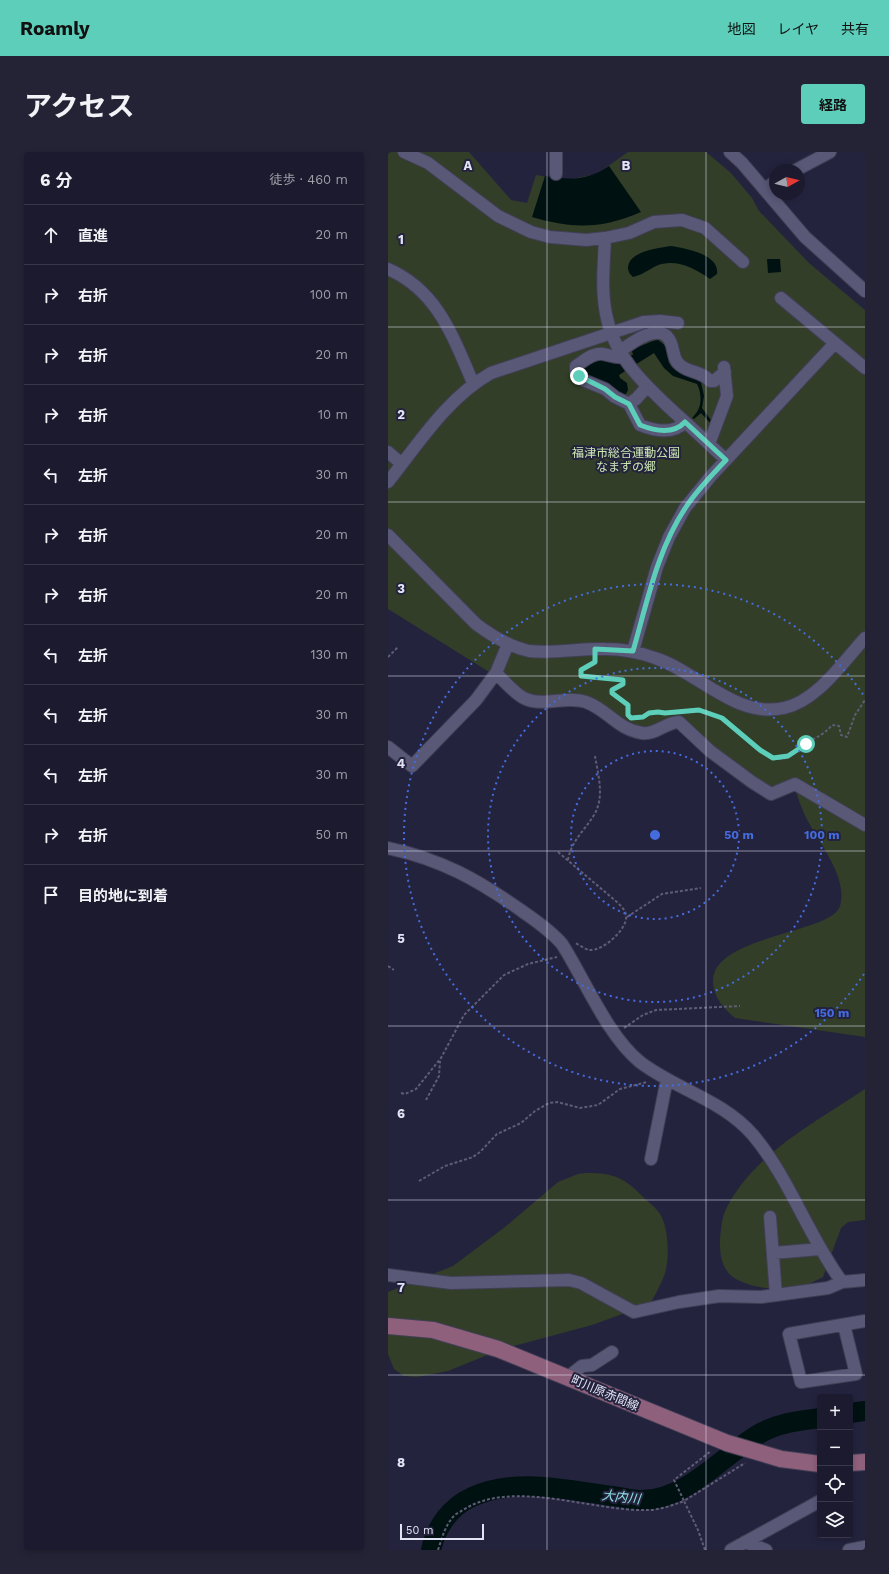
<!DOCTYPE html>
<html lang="ja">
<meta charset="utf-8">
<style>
body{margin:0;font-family:"Work Sans","Noto Sans JP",sans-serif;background:#242336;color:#f1f3f6}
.controls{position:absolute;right:12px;bottom:12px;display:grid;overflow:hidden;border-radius:4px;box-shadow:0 2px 6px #0003}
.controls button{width:36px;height:36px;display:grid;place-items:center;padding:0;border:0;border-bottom:1px solid #39384a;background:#1b1a2e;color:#f1f3f6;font:20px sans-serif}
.compass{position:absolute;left:381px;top:12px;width:36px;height:36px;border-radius:50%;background:#1b1a2e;box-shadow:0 2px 6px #0003;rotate:82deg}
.scale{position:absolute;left:12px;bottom:10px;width:84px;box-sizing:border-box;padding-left:4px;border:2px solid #e3e3f6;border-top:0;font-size:11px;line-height:14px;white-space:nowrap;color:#e3e3f6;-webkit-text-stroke:3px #24233e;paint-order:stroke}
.stop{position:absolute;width:12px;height:12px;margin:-9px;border:3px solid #5cceba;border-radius:50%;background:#fff}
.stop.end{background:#5cceba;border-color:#fff;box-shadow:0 1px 4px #0008}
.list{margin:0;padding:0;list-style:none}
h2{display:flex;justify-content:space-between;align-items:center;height:52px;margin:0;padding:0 16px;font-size:17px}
h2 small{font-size:13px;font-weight:400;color:#a0a1aa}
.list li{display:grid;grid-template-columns:26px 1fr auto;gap:12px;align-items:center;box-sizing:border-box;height:60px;padding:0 16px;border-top:1px solid #39384a}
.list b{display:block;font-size:15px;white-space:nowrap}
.list em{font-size:13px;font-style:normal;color:#a0a1aa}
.icon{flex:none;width:22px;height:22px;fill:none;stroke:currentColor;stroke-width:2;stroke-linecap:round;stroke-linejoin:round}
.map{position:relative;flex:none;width:477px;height:1398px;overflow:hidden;border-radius:4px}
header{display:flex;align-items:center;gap:24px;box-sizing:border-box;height:56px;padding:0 20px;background:#5cceba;color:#111}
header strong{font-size:19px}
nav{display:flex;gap:22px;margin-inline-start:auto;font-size:14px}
.intro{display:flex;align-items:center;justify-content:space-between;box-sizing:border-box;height:96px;padding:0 24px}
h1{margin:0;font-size:28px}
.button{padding:10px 18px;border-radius:4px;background:#5cceba;color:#111;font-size:14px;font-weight:700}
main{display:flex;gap:24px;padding:0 24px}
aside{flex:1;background:#1b1a2e;border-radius:4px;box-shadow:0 2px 6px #0003}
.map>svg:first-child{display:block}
.green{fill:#323e27}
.water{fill:#001112}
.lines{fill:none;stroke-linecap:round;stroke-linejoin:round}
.river{stroke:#001112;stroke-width:20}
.minor-casing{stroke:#413f56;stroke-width:14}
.major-casing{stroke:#413f56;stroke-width:18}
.path{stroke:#5e5d75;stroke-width:2;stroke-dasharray:3 2;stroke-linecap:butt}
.minor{stroke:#595877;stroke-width:12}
.major{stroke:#8f607b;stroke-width:16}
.route{stroke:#5cceba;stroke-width:5}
.grid{fill:none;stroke:#e3e3f6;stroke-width:1;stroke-opacity:0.55}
.ring{fill:none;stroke:#456cde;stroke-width:2;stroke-dasharray:2 4}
.labels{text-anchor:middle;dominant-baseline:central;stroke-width:4;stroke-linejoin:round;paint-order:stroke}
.park-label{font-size:12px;fill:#cce8b1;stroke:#24233e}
.street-label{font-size:12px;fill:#e3e3f6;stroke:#24233e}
.water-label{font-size:13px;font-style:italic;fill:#8fe0e1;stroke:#24233e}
.grid-label{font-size:13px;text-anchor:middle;font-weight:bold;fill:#e3e3f6;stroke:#24233e;stroke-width:4;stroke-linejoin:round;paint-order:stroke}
.centre{fill:#456cde;stroke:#24233e;stroke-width:2}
.ring-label{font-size:12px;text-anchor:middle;font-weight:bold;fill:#456cde;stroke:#24233e;stroke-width:4;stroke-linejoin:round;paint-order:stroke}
</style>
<header>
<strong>Roamly</strong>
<nav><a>地図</a><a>レイヤ</a><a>共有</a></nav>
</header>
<div class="intro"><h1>アクセス</h1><a class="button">経路</a></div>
<main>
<aside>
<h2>6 分<small>徒歩 · 460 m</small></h2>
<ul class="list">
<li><svg class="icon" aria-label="ahead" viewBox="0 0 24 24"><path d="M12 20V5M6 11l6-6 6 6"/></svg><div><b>直進</b></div><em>20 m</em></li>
<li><svg class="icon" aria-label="right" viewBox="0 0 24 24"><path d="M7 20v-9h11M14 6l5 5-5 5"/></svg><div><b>右折</b></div><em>100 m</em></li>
<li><svg class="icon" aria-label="right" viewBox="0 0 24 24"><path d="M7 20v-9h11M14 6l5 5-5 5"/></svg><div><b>右折</b></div><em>20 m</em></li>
<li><svg class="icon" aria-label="right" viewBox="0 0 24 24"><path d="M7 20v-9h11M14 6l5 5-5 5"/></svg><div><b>右折</b></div><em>10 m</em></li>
<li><svg class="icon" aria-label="left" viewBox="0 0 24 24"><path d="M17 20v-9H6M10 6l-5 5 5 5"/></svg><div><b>左折</b></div><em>30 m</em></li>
<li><svg class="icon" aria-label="right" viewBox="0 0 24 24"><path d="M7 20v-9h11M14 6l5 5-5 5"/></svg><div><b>右折</b></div><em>20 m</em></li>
<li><svg class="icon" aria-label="right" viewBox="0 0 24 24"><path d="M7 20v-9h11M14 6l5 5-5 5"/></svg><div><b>右折</b></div><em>20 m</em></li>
<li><svg class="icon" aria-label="left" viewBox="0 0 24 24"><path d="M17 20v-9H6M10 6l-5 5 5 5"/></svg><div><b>左折</b></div><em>130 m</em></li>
<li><svg class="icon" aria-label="left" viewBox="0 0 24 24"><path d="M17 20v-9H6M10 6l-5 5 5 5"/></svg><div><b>左折</b></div><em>30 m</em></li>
<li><svg class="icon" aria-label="left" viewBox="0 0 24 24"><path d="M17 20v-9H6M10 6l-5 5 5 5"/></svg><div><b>左折</b></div><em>30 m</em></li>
<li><svg class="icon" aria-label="right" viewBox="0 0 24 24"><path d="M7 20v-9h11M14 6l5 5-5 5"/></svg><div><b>右折</b></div><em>50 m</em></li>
<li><svg class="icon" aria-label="arrive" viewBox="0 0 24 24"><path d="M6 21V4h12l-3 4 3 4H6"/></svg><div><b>目的地に到着</b></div></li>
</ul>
</aside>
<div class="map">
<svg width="477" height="1398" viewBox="0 0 477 1398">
<rect width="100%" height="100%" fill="#24233e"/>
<path class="green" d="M 0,0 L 81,0 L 123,48 L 139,51 L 148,23 L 179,28 L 209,22 L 240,0 L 318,0 L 343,21 L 364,46 L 371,59 L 421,111 L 477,158 L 477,885 L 347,866 C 336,857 326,846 325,831 C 322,783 444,782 452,754 C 460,726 433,694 421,671 C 415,661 411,648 407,637 L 385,648 L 364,635 L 290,574 L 267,584 L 194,552 L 154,553 L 0,457 Z
M 477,937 L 477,1068 L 460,1070 L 453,1076 L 435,1125 C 425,1130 415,1136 404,1137 C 387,1139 348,1134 339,1119 C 332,1109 332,1098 332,1087 C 333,1077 334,1065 338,1057 C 366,1001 427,971 477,937 Z
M 198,1021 C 227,1021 237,1026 257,1047 C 262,1051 268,1056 272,1062 C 281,1076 282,1109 276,1124 C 272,1134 267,1143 262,1152 L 204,1173 L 114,1197 L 60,1219 L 29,1225 L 16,1224 L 6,1217 L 0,1202 L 0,1140 L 65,1114 L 117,1075 L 170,1030 L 190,1022 Z"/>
<path class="water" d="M 221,14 L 253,60 C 214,77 185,77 144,65 L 157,24 C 182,28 199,29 221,14 Z
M 283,94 C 296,96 332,102 329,122 L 322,127 C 306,116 287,106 268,114 C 260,118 254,123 245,125 C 242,122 241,121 240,117 C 239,99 271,96 283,94 Z
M 379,107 L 392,107 L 393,120 L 380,121 Z
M 270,188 L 278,194 L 281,211 L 284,215 L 313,230 L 316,244 L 314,256 L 323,268 L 322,271 L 313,261 L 306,267 L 304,266 C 306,263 309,261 310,258 C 314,250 313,240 309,232 L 285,224 L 276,216 L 266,201 L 231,223 L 232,226 L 239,231 L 240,238 L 238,242 L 232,243 L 192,221 L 193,216 L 204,208 L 245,203 L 244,199 L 246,196 C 256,194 261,189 270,188 Z"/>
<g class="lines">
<path class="river" d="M 462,1261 L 477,1259
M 43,1398 C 48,1375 62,1355 84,1345 C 128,1325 178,1338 224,1344 C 234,1345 244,1348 254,1348 C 299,1348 335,1303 371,1282 C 389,1271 411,1269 432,1266"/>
<g class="minor-casing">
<path id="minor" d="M 16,0 L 40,11 L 110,64 L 143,80 L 162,85 L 198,88 L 217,86 L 241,81 L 266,70 L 294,68 L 317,76 L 355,110
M 168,0 L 168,22
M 342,0 L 354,11 L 417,85 L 477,139
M 408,18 L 442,0
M 376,37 L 387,30
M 217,86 C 216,111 213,137 218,162 C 226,205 256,232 286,260 C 304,276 321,292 338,308
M 0,117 C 50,139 65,185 85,231
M 393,146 L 477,216
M 231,200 C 243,191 274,167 283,191 C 286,198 285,208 292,213 C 301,221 314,219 322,229 L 326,229 L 337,220
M 234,205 C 226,206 222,203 215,202 C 205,200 196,209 188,214 L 188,222 L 195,228 L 217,237 L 227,245 L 241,252 L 252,273 C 267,279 285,283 297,270
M 241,252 L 248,247 L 259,235
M 321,292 L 339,244 L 336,215
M 0,300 L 14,312
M 0,330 C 31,291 59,246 103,221 L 256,170 L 272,169 L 290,171
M 0,383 L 88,472 C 104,484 122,495 141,499 C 167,502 191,496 217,497 C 234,497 251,500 267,506 C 310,520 348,567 396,556 C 429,549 455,510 477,486
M 245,499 L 269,415 L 281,385 L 297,356 L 323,324 L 447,191
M 108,521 C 115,528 129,544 138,547 C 157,555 179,543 198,550 C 220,558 229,577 254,581 C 268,583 278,570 291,570 L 322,599 L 364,630 L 383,642 L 407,632 L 477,673
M 0,595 L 24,614 L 88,548 L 108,521 L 120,492
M 0,696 C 53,707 90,728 134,759 C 148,769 162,778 174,792 C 197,828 219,883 252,910 C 287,937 335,948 365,983 C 402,1027 420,1084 454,1130
M 263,1007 L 279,927
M 382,1065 L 388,1143
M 385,1101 L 432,1097
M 0,1123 L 63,1131 L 181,1128 L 193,1131 L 246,1160 L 291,1150 L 331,1144 L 373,1145 L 440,1136 L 454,1130 L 477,1128
M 456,1173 L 468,1222 L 413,1230 L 401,1182 L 477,1169
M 180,1225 L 194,1214 L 204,1213 L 224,1200
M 357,1390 L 378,1398
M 343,1398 L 432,1349
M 461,1398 L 477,1395"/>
</g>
<g class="major-casing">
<path id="major" d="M 0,1174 L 45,1178 L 110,1197 L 339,1291 L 393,1307 L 432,1312
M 462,1311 L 477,1310"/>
</g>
<path class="path" d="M 0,505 L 10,495
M 208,507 L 205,513 L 193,518 L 193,523 L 235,528 L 235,532 L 224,538 L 224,541 L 240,553 L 241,563
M 296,560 C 309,558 323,559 335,566 C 352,576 377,616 400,605 C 405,602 409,596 414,593 C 426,586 435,584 444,573 L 451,574 L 453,583 L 459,585 L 467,563 L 477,548
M 246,566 L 270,560 L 278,561
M 170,700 L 230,751 C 234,755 238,759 238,764 C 240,777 214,800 201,798 C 197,797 191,793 187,791
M 180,708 C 183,689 197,678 206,663 C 217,645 210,623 207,604
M 239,765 L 274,742 L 313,736
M 0,814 L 6,818
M 236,876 L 255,863 L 268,858 L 352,854
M 13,941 L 17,942 L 28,937 L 53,906 L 76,863 L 116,823 L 140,812 L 169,805
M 38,948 L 51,924 L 52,909
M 31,1029 L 57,1014 L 85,1005 L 92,1000 L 109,982 L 133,971 L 147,959 L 161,951 L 169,950 L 192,956 L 210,953 L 232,937 L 259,930
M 50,1398 C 54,1386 57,1374 65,1365 C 67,1362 72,1360 75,1358 C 125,1326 204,1360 260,1358 C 272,1358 285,1353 296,1349 L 286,1328 L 323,1299
M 317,1398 L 310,1378 L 296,1349 L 357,1311"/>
<use href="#minor" class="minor"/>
<use href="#major" class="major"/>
</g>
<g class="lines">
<path class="route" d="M 191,224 L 217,237 L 227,245 L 241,252 L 252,273 C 267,279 285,283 297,270 L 338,308 C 324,323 309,338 298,355 C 269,398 259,451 245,499 L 207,497 L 207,510 L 193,518 L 193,524 L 235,528 L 235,532 L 224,538 L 224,541 L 240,553 L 240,563 L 243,566 L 255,565 L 261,561 L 270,560 L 277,561 L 311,558 L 334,566 L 372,598 L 385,606 L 400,604 L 418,592"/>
</g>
<path class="grid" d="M 159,0 L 159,1398M 318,0 L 318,1398M 0,175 L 477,175M 0,350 L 477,350M 0,524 L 477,524M 0,699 L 477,699M 0,874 L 477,874M 0,1048 L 477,1048M 0,1223 L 477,1223"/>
<g class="ring">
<circle cx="267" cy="683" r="84"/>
<circle cx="267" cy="683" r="167"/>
<path d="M476 822A251 251 0 1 1 476 544"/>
</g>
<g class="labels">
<g class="park-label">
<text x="238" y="301">福津市総合運動公園<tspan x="238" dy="14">なまずの郷</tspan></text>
</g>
<g class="street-label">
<text transform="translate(217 1241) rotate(23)">町川原赤間線</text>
</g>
<g class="water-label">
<text transform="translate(233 1345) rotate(6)">大内川</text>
</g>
</g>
<g class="grid-label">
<text x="80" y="18">A</text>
<text x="238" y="18">B</text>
<text x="13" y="92">1</text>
<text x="13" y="267">2</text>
<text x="13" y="441">3</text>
<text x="13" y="616">4</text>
<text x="13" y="791">5</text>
<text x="13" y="966">6</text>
<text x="13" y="1140">7</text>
<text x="13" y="1315">8</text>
</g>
<circle cx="267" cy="683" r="6" class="centre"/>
<g class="ring-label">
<text x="351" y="687">50 m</text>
<text x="434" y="687">100 m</text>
<text x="444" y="865">150 m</text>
</g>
</svg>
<div class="controls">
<button>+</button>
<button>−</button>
<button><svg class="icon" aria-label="locate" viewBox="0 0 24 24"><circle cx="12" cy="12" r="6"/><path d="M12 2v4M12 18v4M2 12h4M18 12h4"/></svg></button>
<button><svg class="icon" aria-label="layers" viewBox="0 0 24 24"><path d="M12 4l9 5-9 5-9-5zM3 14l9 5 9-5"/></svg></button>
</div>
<svg class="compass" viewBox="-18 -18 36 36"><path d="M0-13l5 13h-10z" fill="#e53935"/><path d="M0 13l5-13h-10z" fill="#a0a1aa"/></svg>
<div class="scale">50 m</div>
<div class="stop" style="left:418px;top:592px"></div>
<div class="stop end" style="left:191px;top:224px"></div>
</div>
</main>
